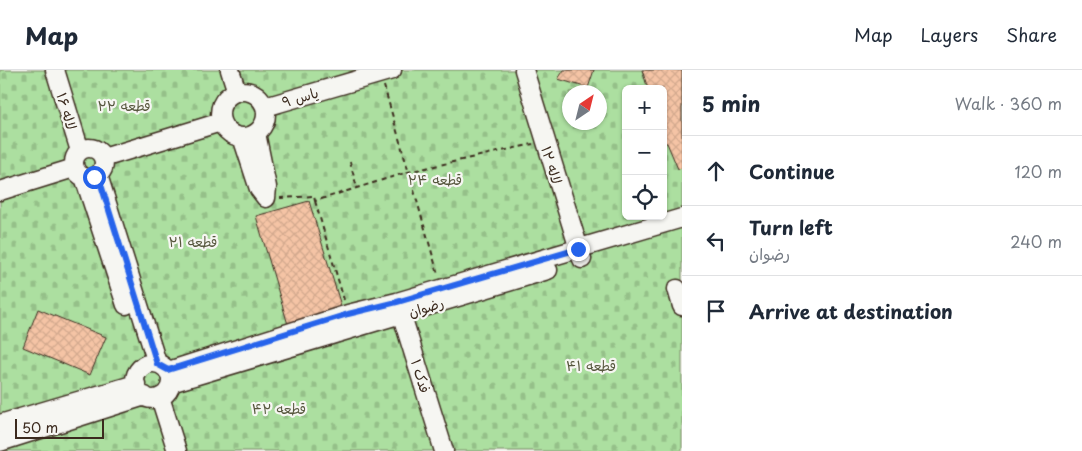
<!DOCTYPE html>
<meta charset="utf-8">
<style>
body{margin:0;font-family:"Playpen Sans","Playpen Sans Arabic",sans-serif;background:#f2f2f3;color:#1f2937}
.controls{position:absolute;right:15px;top:15px;display:grid;overflow:hidden;border-radius:8px;box-shadow:0 1px 4px #0004}
.controls button{width:45px;height:45px;display:grid;place-items:center;padding:0;border:0;border-bottom:1px solid #e0e1e3;background:#fff;color:#1f2937;font:25px sans-serif}
.compass{position:absolute;left:562px;top:15px;width:45px;height:45px;border-radius:50%;background:#fff;box-shadow:0 1px 4px #0004;rotate:35deg}
.scale{position:absolute;left:15px;bottom:12px;width:89px;box-sizing:border-box;padding-left:5px;border:2px solid #3b2a1e;border-top:0;font-size:14px;line-height:18px;white-space:nowrap;color:#3b2a1e;-webkit-text-stroke:4px #f6f6f2;paint-order:stroke}
.stop{position:absolute;width:15px;height:15px;margin:-11px;border:4px solid #2563eb;border-radius:50%;background:#fff}
.stop.end{background:#2563eb;border-color:#fff;box-shadow:0 1px 5px #0008}
.list{margin:0;padding:0;list-style:none}
h2{display:flex;justify-content:space-between;align-items:center;height:65px;margin:0;padding:0 20px;font-size:21px}
h2 small{font-size:16px;font-weight:400;color:#747a83}
.list li{display:grid;grid-template-columns:32px 1fr auto;gap:15px;align-items:center;box-sizing:border-box;height:70px;padding:0 20px;border-top:1px solid #e0e1e3}
.list b{display:block;font-size:19px;white-space:nowrap}
.list p{margin:0;font-size:16px;white-space:nowrap;color:#747a83}
.list em{font-size:16px;font-style:normal;color:#747a83}
.icon{flex:none;width:28px;height:28px;fill:none;stroke:currentColor;stroke-width:2;stroke-linecap:round;stroke-linejoin:round}
.map{position:relative;flex:none;width:682px;height:381px;overflow:hidden}
header{display:flex;align-items:center;gap:30px;box-sizing:border-box;height:70px;padding:0 25px;background:#fff;border-bottom:1px solid #e0e1e3}
header strong{font-size:24px}
nav{display:flex;gap:28px;margin-inline-start:auto;font-size:18px}
main{display:flex}
aside{flex:1;background:#fff}
.map>svg:first-child{display:block}
.cemetery{fill:url(#cemetery-stones);stroke:#74845f;fill-rule:evenodd}
.building{fill:url(#building-cross-hatch);stroke:#3b2a1e}
.lines{fill:none;stroke-linecap:round;stroke-linejoin:round}
.minor-casing{stroke:#3b2a1e;stroke-width:21}
.path{stroke:#3b2a1e;stroke-width:2;stroke-dasharray:5 4;stroke-linecap:butt}
.minor{stroke:#f6f6f2;stroke-width:18}
.route{stroke:#2563eb;stroke-width:6}
.labels{text-anchor:middle;dominant-baseline:central;stroke-width:4.5;stroke-linejoin:round;paint-order:stroke}
.street-label{font-size:14px;fill:#3b2a1e;stroke:#f6f6f2}
.park-label{font-size:14px;fill:#57573e;stroke:#f6f6f2}
</style>
<header>
<strong>Map</strong>
<nav><a>Map</a><a>Layers</a><a>Share</a></nav>
</header>
<main>
<div class="map">
<svg width="682" height="381" viewBox="0 0 682 381">
<defs>
<pattern id="cemetery-stones" width="16" height="16" patternUnits="userSpaceOnUse" patternTransform="scale(1.25)"><rect width="16" height="16" fill="#acdfa0"/><path d="M2 7V4a2 2 0 0 1 4 0v3zM10 15v-3a2 2 0 0 1 4 0v3z" fill="#95c089"/></pattern>
<pattern id="building-cross-hatch" width="8" height="8" patternUnits="userSpaceOnUse" patternTransform="scale(1.25)"><rect width="8" height="8" fill="#f5c4a5"/><path d="M0 0l8 8M0 8l8-8" fill="none" stroke="#d3a98e"/></pattern>
</defs>
<rect width="100%" height="100%" fill="#f6f6f2"/>
<filter id="ink" filterUnits="userSpaceOnUse"><feTurbulence type="fractalNoise" baseFrequency=".02" numOctaves="2"/><feDisplacementMap in="SourceGraphic" scale="10" xChannelSelector="R" yChannelSelector="G"/><feConvolveMatrix kernelMatrix="1 2 1 2 8 2 1 2 1" color-interpolation-filters="sRGB"/></filter>
<g filter="url(#ink)">
<path class="cemetery" d="M 0,0 L 682,0 L 682,381 L 0,381 ZM 626,19 L 663,19 L 663,146 L 626,146 ZM 570,22 L 600,22 L 600,52 L 570,52 Z"/>
<path class="building" d="M 564,0 L 594,0 L 588,18 L 558,9 Z
M 642,0 L 682,0 L 682,98 L 678,99 L 667,73 L 663,73 L 663,19 L 648,19 Z
M 309,131 L 342,239 L 289,258 L 256,146 Z
M 38,239 L 106,267 L 90,305 L 23,277 Z"/>
<g class="lines">
<g class="minor-casing">
<path id="minor" d="M 55,0 L 80,81
M 230,0 L 237,22
M 524,0 L 582,189
M220 44a23 23 0 1 1 46 0a23 23 0 1 1-46 0Z
M 265,37 L 392,0
M 242,67 L 259,119 L 266,128 L 267,117 L 256,63
M74 93a15 15 0 1 1 30 0a15 15 0 1 1-30 0Z
M 103,88 L 221,52
M 98,105 L 157,293
M 84,107 L 126,235
M 0,121 L 74,98
M 677,219 L 682,236
M 398,233 L 444,381
M135 311a18 18 0 1 1 36 0a18 18 0 1 1-36 0Z
M 168,301 L 348,244 L 397,232 L 682,148
M 171,313 L 548,200
M 160,327 L 177,381
M 0,354 L 136,314
M 0,372 L 145,326"/>
</g>
<path class="path" d="M 384,16 L 438,204
M 350,92 L 357,118
M 280,128 L 314,126 L 315,131 L 408,102 L 533,74
M 315,131 L 344,230"/>
<use href="#minor" class="minor"/>
</g>
</g>
<g class="lines" filter="url(#ink)">
<path class="route" d="M 94,107 L 98,105 L 157,294 L 168,300 L 348,244 L 397,232 L 578,179"/>
</g>
<g class="labels">
<g class="street-label">
<text transform="translate(300 27) rotate(-16)">یاس ۹</text>
<text transform="translate(67 41) rotate(73)">لاله ۱۶</text>
<text transform="translate(552 95) rotate(73)">لاله ۱۲</text>
<text transform="translate(426 237) rotate(-17)">رضوان</text>
<text transform="translate(421 306) rotate(73)">فدک ۱</text>
</g>
<g class="park-label">
<text x="124" y="35">قطعه ۲۲</text>
<text x="435" y="109">قطعه ۲۴</text>
<text x="193" y="171">قطعه ۲۱</text>
<text x="591" y="295">قطعه ۴۱</text>
<text x="279" y="338">قطعه ۴۲</text>
</g>
</g>
</svg>
<div class="controls">
<button>+</button>
<button>−</button>
<button><svg class="icon" aria-label="locate" viewBox="0 0 24 24"><circle cx="12" cy="12" r="6"/><path d="M12 2v4M12 18v4M2 12h4M18 12h4"/></svg></button>
</div>
<svg class="compass" viewBox="-18 -18 36 36"><path d="M0-13l5 13h-10z" fill="#e53935"/><path d="M0 13l5-13h-10z" fill="#747a83"/></svg>
<div class="scale">50 m</div>
<div class="stop" style="left:94px;top:107px"></div>
<div class="stop end" style="left:578px;top:179px"></div>
</div>
<aside>
<h2>5 min<small>Walk · 360 m</small></h2>
<ul class="list">
<li><svg class="icon" aria-label="ahead" viewBox="0 0 24 24"><path d="M12 20V5M6 11l6-6 6 6"/></svg><div><b>Continue</b></div><em>120 m</em></li>
<li><svg class="icon" aria-label="left" viewBox="0 0 24 24"><path d="M17 20v-9H6M10 6l-5 5 5 5"/></svg><div><b>Turn left</b><p>رضوان</p></div><em>240 m</em></li>
<li><svg class="icon" aria-label="arrive" viewBox="0 0 24 24"><path d="M6 21V4h12l-3 4 3 4H6"/></svg><div><b>Arrive at destination</b></div></li>
</ul>
</aside>
</main>
